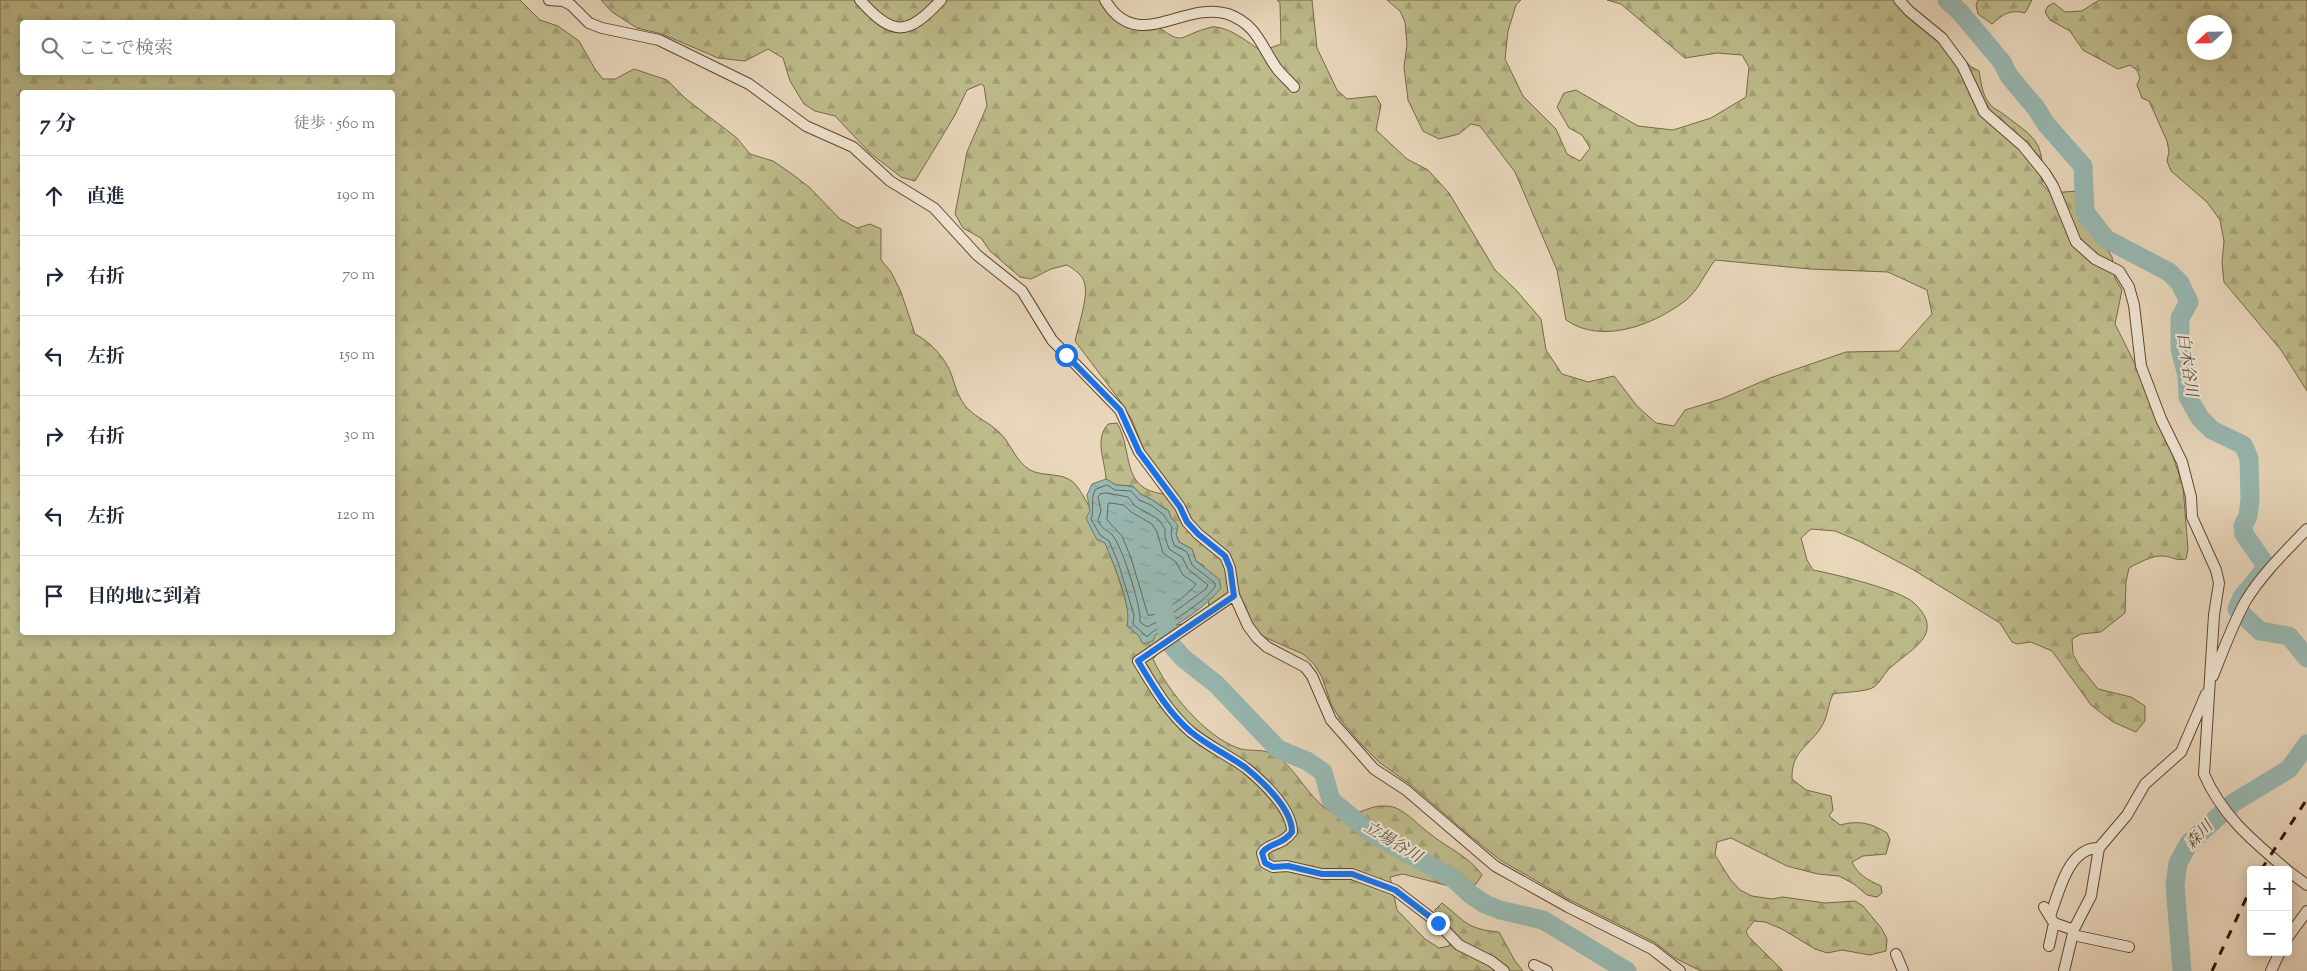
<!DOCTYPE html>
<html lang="ja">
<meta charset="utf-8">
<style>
body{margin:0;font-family:"Sorts Mill Goudy","Noto Serif JP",serif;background:#f6f6f7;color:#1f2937}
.controls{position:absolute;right:15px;bottom:15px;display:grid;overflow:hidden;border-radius:5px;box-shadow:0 2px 12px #0003}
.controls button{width:45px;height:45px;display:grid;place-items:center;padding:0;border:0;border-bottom:1px solid #e0e1e3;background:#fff;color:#1f2937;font:25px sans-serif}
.compass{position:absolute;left:2187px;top:15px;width:45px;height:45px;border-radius:50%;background:#fff;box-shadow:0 2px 12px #0003;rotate:248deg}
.stop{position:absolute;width:15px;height:15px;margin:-11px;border:4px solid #1a73e8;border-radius:50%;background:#fff}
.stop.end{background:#1a73e8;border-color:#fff;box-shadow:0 1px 5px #0008}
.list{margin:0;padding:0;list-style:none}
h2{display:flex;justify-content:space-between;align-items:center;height:65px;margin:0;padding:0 20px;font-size:21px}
h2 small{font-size:16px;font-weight:400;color:#747a83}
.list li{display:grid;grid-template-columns:32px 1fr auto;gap:15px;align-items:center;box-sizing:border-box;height:80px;padding:0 20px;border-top:1px solid #e0e1e3}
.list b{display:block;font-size:19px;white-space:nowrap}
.list em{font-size:16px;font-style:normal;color:#747a83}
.icon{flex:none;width:28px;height:28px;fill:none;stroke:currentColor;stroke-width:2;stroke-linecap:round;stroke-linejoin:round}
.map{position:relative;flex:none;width:2307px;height:971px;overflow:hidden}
.search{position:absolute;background:#fff;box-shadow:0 2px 12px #0003;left:20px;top:20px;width:375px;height:55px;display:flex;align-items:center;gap:12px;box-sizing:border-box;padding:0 18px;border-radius:5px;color:#747a83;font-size:19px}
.panel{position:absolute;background:#fff;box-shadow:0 2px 12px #0003;left:20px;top:90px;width:375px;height:545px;border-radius:5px}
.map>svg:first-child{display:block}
.forest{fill:url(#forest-firs);stroke:#786946;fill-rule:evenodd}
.water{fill:url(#water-ripples);stroke:#6f786b}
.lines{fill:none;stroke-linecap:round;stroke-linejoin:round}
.shore{stroke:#65685a;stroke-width:1}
.river{stroke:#98b9b3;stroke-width:19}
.minor-casing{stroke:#60462f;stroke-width:12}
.minor{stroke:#f1e6d4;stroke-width:10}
.rail{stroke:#321600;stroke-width:3;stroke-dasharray:9 9;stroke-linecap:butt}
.route{stroke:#1a73e8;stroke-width:6}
.labels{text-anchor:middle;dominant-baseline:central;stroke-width:4.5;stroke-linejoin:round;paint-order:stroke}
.water-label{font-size:16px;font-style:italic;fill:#564f3f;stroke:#f1e6d4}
</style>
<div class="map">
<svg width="2307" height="971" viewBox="0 0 2307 971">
<defs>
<pattern id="forest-firs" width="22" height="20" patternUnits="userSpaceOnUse" patternTransform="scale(1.25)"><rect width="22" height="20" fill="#bebc8c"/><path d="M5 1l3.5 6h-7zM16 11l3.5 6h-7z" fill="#a4a177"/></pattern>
<pattern id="water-ripples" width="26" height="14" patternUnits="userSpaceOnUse" patternTransform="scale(1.25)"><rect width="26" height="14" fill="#98b9b3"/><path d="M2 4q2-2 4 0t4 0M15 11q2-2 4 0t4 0" fill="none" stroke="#839e98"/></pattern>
</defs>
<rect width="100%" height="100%" fill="#ead8bd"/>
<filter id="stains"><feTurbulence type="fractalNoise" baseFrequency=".004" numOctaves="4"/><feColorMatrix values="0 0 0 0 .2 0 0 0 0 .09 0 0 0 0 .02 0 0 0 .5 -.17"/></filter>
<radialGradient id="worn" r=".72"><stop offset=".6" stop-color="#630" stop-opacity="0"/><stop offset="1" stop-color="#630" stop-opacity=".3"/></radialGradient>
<path class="forest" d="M 0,0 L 520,0 L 540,20 L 558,26 L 579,41 L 595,69 L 603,79 L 615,79 L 634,69 L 667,80 L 686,99 L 737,138 L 750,154 L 773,161 L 792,174 L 809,187 L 840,219 L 857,228 L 870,224 L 881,229 L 881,260 L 891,272 L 901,292 L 915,334 C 931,342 946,359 952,376 C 956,389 959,399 968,409 C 977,418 990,423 999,432 C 1011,443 1015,461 1030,470 C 1043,477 1061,472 1073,482 C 1091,498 1125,590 1129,615 C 1129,618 1128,622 1127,626 C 1154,648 1159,625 1183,624 L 1153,659 C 1167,690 1204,736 1238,748 C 1251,753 1265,746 1281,759 C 1300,775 1313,806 1337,814 C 1352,819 1368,806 1381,806 C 1386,806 1392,806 1396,808 C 1409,814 1418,825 1429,833 C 1447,848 1469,856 1482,875 L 1476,884 L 1453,887 L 1403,874 L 1390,877 L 1397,910 L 1425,939 L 1439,948 L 1449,946 L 1453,935 L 1435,916 L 1435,910 L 1442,903 C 1465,921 1466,929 1499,932 L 1515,961 L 1523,971 L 0,971 ZM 22,22 L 392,22 L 392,72 L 22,72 ZM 22,92 L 392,92 L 392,632 L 22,632 Z
M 601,0 L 1100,0 C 1122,26 1123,32 1159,27 C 1183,46 1180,36 1205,29 C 1208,28 1213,26 1216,27 C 1233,29 1248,43 1262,51 L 1281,44 L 1280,3 L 1277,0 L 1312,0 L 1317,48 L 1337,90 L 1347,99 L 1376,96 L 1381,105 L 1376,130 L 1407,159 L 1428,170 L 1449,193 L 1495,270 L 1516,290 L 1541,319 L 1546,350 L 1562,374 L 1588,382 L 1614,376 L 1637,406 L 1656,423 L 1674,426 L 1685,410 L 1721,399 L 1770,378 L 1846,352 L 1899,351 L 1932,314 L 1927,290 L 1888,272 L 1810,269 L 1715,260 C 1706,272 1697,292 1685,301 C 1653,325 1602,345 1566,320 L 1557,270 L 1515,172 L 1480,126 L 1471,124 L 1459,134 L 1439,139 L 1423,131 L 1408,100 L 1404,67 L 1407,45 L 1405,22 L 1400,11 L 1387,0 L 1521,0 L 1516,5 L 1508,31 L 1505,59 L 1523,96 L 1556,129 L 1567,154 L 1580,161 L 1590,148 L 1582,135 L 1569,128 L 1557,107 L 1564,93 L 1576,90 L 1638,126 L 1673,130 L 1711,118 L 1746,97 L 1749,67 L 1742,55 L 1717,53 L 1685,58 L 1621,4 L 1607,0 L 1894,0 L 1956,49 L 1970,66 L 1979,71 C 1981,82 1982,95 1990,104 C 1992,108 1998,110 2002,113 C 2034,138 2045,139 2042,184 L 2050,193 L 2078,191 L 2095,237 L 2106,247 L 2112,257 L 2115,278 L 2122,290 L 2115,324 L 2144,382 L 2167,439 L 2183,486 L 2188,549 L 2186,559 C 2174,561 2174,557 2163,556 C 2153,555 2138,563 2129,568 L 2126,582 L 2125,613 L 2101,632 L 2081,634 L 2072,639 L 2073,654 L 2078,664 L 2098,689 L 2131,697 L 2145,706 L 2145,721 L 2136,732 L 2113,722 L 2091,705 L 2052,651 L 2031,642 L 2017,644 L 2012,642 L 2000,623 L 1912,569 L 1859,541 L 1835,531 L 1811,529 L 1801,538 L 1807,560 L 1813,570 C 1834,574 1901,590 1914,603 C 1948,635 1908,650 1888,670 C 1883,675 1880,683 1874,687 C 1867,692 1843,692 1833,694 C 1828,704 1828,715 1823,724 C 1811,746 1791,750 1792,779 L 1806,790 L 1831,796 L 1833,810 L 1829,816 L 1840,825 C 1859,820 1871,823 1887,833 L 1890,840 L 1886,854 L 1863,856 L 1852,862 C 1858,875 1868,880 1881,886 L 1882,893 L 1877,897 L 1867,895 L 1854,884 L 1839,876 L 1818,874 L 1787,866 L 1731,838 L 1717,842 L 1715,855 L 1730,879 L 1740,890 L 1752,896 L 1772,899 L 1783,897 L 1825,903 L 1855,901 L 1863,906 L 1882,929 L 1887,939 L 1886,951 L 1870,955 L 1842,950 L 1827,953 L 1815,949 L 1782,929 L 1765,922 L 1754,921 L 1746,931 L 1748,936 L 1783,971 L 1701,971 L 1675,958 L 1654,942 L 1568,899 L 1500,860 L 1469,835 L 1411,785 L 1380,763 L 1361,744 L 1340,719 L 1331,704 L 1322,677 L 1314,664 L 1303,654 L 1264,637 L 1250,623 L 1236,591 L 1209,607 L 1208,600 L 1213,597 L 1204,566 L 1196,561 L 1192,549 L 1179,542 L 1176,534 L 1178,525 L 1171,518 L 1168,510 C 1162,508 1159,504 1154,501 C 1143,494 1143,498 1133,486 L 1116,485 L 1106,479 C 1105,460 1094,440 1108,424 L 1117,423 C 1134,451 1119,489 1164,494 L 1169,483 L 1144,450 L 1132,420 L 1118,398 L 1075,341 C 1078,328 1088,297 1085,285 C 1084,276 1074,269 1067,265 L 1051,269 L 1031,279 L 1020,277 L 990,251 L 981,238 L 963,228 L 955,214 L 967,152 L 987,106 L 984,86 L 981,84 L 967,90 L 955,115 L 915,181 L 901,177 L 870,153 L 835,116 L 815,111 L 804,104 L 790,81 L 783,58 L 768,49 L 745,61 L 718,58 L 662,34 L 637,28 L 612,12 Z
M 1978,0 L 2032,0 L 2025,13 C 2011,9 2003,14 1992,24 L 1978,14 L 1976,5 Z
M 2099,0 L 2307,0 L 2307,391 L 2281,350 L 2224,282 L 2222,263 L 2224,241 L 2220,220 L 2207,202 L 2171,171 L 2167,161 L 2169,152 L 2167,141 L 2149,101 L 2142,98 L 2137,85 L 2140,78 L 2137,70 L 2130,65 L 2118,69 L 2083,50 L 2070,31 L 2050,20 L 2045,12 L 2048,6 L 2054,3 L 2065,12 L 2082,11 ZM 2224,22 L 2224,52 L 2194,52 L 2194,22 Z"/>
<path class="water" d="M 1106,479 L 1116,485 L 1133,486 C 1143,498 1143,494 1154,501 C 1159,504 1162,508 1168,510 L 1171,518 L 1178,525 L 1176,534 L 1179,542 L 1192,549 L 1196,561 L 1219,579 L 1221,588 C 1205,607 1179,626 1155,635 L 1153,641 L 1143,644 L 1138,635 L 1127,626 C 1132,605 1113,563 1105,543 L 1097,540 L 1086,518 L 1090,511 L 1087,495 L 1092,484 Z"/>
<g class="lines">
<path class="shore" d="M 1107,485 L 1115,490 L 1131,491 L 1139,500 L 1151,505 L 1163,514 L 1172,527 L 1171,535 L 1174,545 L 1187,552 L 1192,565 L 1215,583 L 1215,587 C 1205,600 1188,611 1174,620 C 1164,626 1154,629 1147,637 L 1133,624 L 1134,615 L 1118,562 L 1109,541 L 1100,535 L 1091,519 C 1095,509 1090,500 1095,490 Z
M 1107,493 L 1128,497 L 1135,506 L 1158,519 L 1165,529 L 1165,537 L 1169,549 L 1182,557 L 1188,569 L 1208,585 L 1206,589 L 1170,615 L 1147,627 L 1140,622 C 1142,609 1122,546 1113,536 C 1107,528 1103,532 1098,520 L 1101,511 L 1098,497 L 1100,494 Z
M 1111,503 L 1124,505 L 1131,512 L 1152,524 L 1157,532 L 1163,553 L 1176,562 L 1183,575 L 1196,584 C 1192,592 1157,618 1148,615 L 1131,558 L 1122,536 L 1107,520 L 1108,504 Z"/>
<path class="river" d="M 1947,0 L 1960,12 L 2002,62 L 2009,76 L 2036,108 L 2046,124 L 2083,166 L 2085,212 L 2106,239 L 2169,272 L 2180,283 L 2189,302 L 2180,318 L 2180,349 L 2187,375 L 2188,397 L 2200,418 L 2212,430 L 2243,445 L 2246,451 L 2249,459 L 2250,500 L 2248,516 L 2243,526 L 2244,534 L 2267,567 L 2242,597 L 2237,609 L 2260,631 L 2289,636 L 2307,658
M 1163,605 L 1169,642 L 1183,658 L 1216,684 L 1278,749 L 1307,761 L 1323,772 L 1331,800 L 1371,833 L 1454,879 L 1470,894 L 1485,904 L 1500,910 L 1543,920 L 1627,971
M 2182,971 L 2175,885 L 2178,863 L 2189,843 L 2210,824 L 2233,803 L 2289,769 L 2307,744"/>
<g class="minor-casing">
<path id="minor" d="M 549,0 L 563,1 L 571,5 L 589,23 L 602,28 L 659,40 L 749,84 L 806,126 L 853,147 L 890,181 L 934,208 L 977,255 L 1022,291 L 1052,340 L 1120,410 L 1139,452 L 1180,507 L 1187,522 L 1198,534 L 1225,556 L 1230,568 L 1234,595 L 1248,626 L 1257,638 L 1267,647 L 1305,667 L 1312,676 L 1331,720 L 1374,769 L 1406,790 L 1495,866 L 1568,907 L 1652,949 L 1680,971
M 860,0 C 894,38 908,35 941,0
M 1105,0 C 1137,55 1184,0 1228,14 C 1258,25 1261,47 1278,70 C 1283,76 1289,81 1294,87
M 1899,0 L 1909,11 L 1942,38 L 1962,65 L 1984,112 L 2023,146 L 2045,173 L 2053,186 L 2076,242 L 2095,259 L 2119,271 L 2129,287 L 2134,305 L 2141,366 L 2161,419 L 2182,462 L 2191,497 L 2192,517 L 2216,570 L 2219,583 L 2214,615 L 2204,774 C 2222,816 2253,841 2287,870
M 1234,595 L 1138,661 C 1153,686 1168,712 1191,732 C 1208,746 1228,755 1246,768 C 1263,782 1292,809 1292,832 C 1282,846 1268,843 1262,853 L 1265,863 L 1273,867 L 1287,866 L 1322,874 L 1352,874 L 1395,890 L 1438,923 L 1459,945 L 1491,961 L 1504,971
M 2213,676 C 2223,651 2232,626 2245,602 C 2261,575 2285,552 2307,529
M 2288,871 L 2307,885
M 2044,907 L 2054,923 L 2074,930
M 2050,916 C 2059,893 2068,847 2099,848
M 2073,935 L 2129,947
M 2288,937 L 2307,911
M 2049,946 L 2054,923
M 1896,954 L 1903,971
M 1534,965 L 1547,971
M 2064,971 L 2074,929 L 2091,896 L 2099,848 L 2127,815 L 2145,784 L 2181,752 L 2206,694
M 2271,971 L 2280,952"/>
</g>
<use href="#minor" class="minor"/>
<path class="rail" d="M 2261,870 L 2307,799
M 2212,971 L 2251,888"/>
</g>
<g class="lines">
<path class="route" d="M 1066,355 L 1120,410 L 1139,452 L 1180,507 L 1187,522 L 1198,534 L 1225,556 L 1230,568 L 1234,596 L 1138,661 C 1153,686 1168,712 1191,732 C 1208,746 1228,755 1246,768 C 1263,782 1292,809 1292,832 C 1283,845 1268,843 1262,853 L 1265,863 L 1273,867 L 1288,866 L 1322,874 L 1352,874 L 1395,890 L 1438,923"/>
</g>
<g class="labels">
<g class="water-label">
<text transform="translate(2186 365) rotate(82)">白木谷川</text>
<text transform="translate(2200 836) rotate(-47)">森川</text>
<text transform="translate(1392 843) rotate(31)">立場谷川</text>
</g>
</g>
<rect width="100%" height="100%" filter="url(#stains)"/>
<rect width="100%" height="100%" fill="url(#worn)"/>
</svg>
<div class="controls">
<button>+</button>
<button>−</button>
</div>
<svg class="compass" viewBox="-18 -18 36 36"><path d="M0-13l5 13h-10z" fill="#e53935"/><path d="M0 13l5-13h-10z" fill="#747a83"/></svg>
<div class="stop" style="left:1066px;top:355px"></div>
<div class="stop end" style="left:1438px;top:923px"></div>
<div class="search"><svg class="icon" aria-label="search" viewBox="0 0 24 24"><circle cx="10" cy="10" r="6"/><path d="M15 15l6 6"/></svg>ここで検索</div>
<section class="panel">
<h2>7 分<small>徒歩 · 560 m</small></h2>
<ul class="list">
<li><svg class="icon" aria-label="ahead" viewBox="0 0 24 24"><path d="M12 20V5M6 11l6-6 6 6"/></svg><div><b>直進</b></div><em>190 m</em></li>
<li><svg class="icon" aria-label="right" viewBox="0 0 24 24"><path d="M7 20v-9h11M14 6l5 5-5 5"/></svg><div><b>右折</b></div><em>70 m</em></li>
<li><svg class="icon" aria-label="left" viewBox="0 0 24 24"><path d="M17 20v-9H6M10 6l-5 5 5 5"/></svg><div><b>左折</b></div><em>150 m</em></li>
<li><svg class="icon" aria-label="right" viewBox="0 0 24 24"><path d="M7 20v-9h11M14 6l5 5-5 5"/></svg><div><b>右折</b></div><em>30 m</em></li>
<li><svg class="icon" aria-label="left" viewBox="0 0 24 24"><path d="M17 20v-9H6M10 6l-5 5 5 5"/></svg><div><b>左折</b></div><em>120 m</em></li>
<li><svg class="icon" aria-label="arrive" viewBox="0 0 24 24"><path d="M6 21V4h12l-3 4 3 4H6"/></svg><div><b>目的地に到着</b></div></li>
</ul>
</section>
</div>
